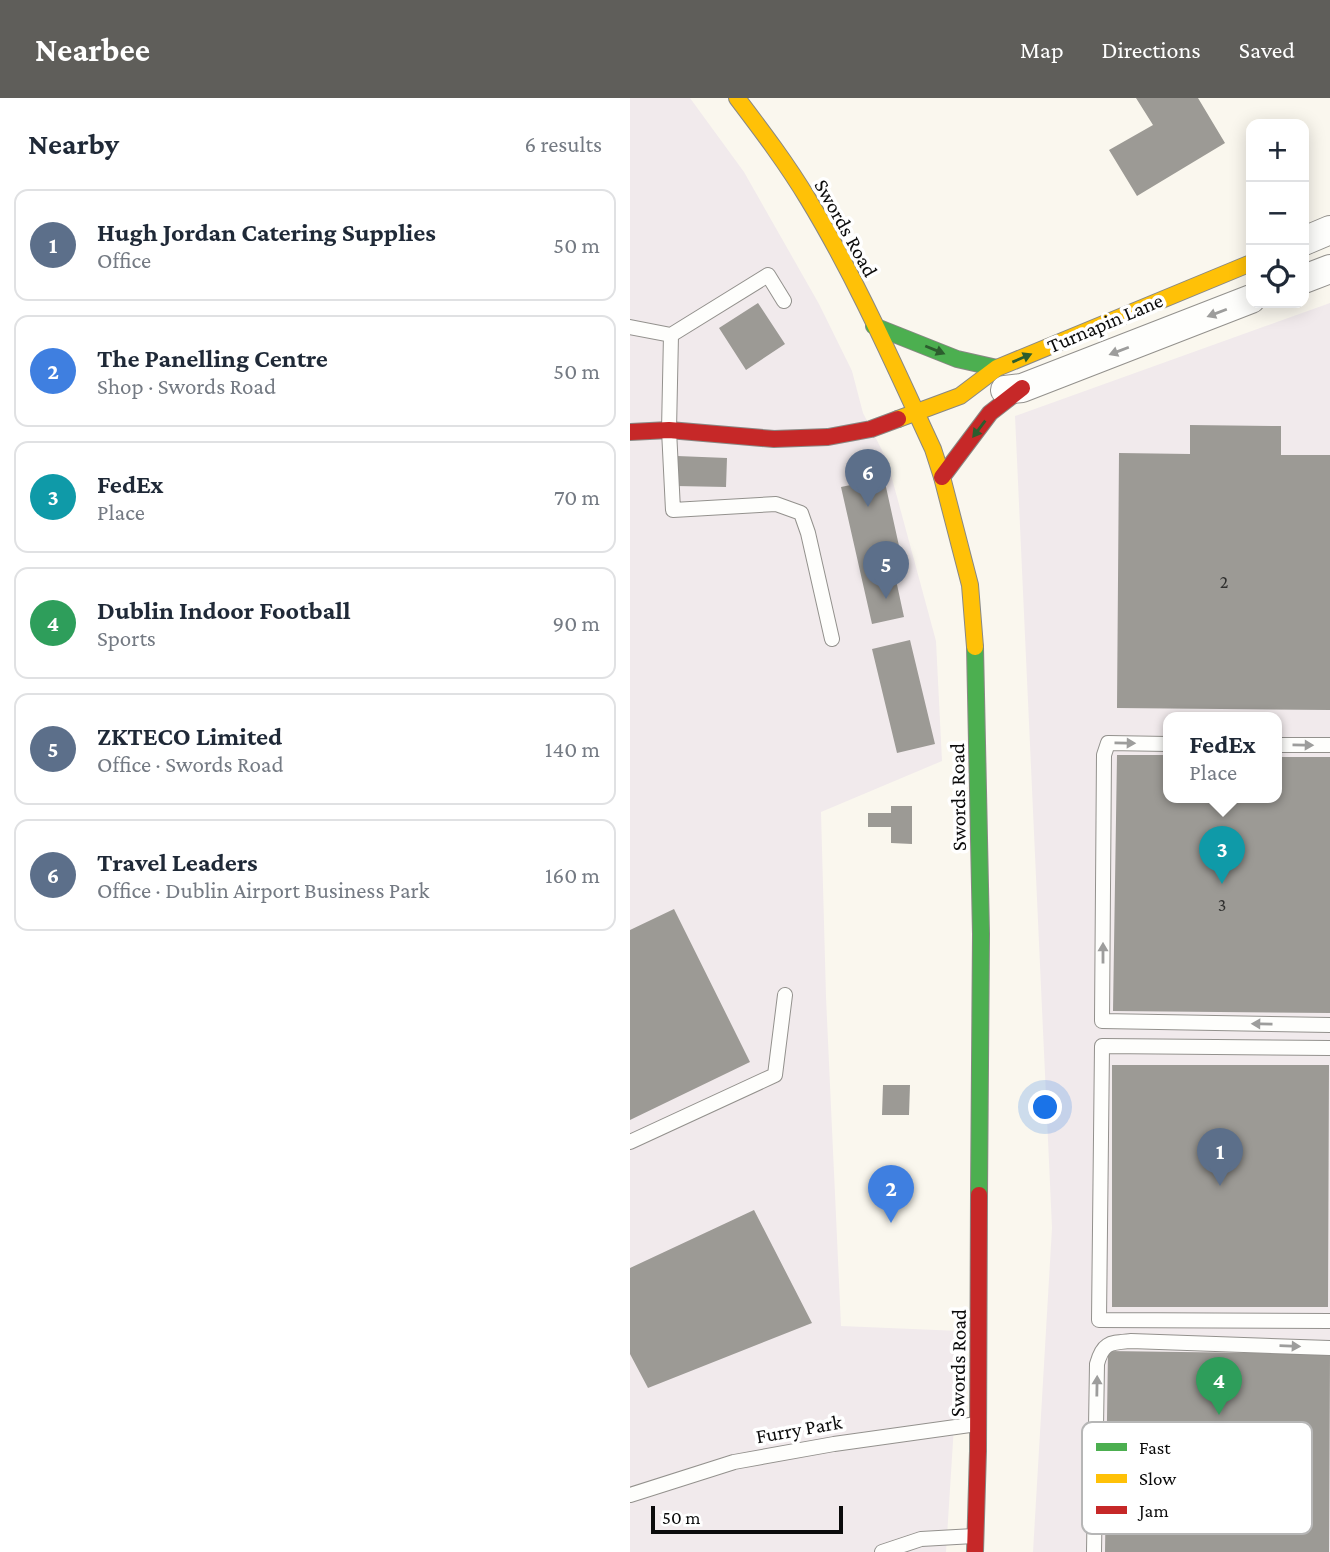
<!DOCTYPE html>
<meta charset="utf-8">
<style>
body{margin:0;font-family:"Crimson Pro",serif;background:#f6f6f7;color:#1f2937}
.controls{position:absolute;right:21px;top:21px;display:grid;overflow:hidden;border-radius:14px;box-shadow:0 4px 18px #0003}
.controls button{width:63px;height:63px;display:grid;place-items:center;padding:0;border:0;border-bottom:2px solid #e0e1e3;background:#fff;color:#1f2937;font:35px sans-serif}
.scale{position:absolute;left:21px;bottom:18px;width:192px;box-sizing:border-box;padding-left:7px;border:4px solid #0b0b0b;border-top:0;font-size:19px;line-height:24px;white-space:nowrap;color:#0b0b0b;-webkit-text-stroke:5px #fff;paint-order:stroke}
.you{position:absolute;left:416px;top:1010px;width:24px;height:24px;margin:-18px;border:5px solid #fff;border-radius:50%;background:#1a73e8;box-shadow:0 0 0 10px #1a73e833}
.badge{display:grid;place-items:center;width:46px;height:46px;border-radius:50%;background:#5f5e5a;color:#fff;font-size:23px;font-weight:700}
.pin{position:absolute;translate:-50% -58px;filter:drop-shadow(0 2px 4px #0008)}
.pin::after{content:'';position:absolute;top:37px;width:24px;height:21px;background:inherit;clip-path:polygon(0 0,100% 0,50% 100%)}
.popup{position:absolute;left:533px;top:614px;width:119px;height:91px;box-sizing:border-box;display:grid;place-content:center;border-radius:14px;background:#fff;filter:drop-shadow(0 2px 5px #0005);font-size:23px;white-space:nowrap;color:#747a83}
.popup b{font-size:26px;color:#1f2937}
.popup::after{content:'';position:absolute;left:50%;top:100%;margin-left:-14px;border:14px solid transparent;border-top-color:#fff}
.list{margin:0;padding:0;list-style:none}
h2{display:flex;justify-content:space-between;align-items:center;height:91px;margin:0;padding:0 28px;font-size:30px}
h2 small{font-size:23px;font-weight:400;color:#747a83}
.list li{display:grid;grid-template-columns:46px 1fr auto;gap:21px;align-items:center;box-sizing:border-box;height:112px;margin:0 14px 14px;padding:0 14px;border:2px solid #e0e1e3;border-radius:14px}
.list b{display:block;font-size:26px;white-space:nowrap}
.list p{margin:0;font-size:23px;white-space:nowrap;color:#747a83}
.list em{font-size:23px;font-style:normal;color:#747a83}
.icon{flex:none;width:38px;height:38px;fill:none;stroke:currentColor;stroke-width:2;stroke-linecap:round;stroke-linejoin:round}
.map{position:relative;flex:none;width:700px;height:1454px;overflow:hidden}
header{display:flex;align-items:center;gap:42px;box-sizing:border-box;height:98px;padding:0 35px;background:#5f5e5a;color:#fff}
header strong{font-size:33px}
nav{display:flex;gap:38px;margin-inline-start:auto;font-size:24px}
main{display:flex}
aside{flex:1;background:#fff}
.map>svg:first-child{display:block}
.industrial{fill:#f1eaec;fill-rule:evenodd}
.building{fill:#9c9a95}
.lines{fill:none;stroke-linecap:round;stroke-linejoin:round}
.lane-casing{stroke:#93918d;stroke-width:16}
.street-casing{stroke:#93918d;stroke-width:30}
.fast-casing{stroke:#898884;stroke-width:18}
.slow-casing{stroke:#898884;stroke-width:18}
.jam-casing{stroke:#898884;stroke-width:18}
.lane{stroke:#fefefc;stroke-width:14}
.street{stroke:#fefefc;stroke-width:28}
.fast{stroke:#4caf50;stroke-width:16}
.slow{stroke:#ffc107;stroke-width:16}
.jam{stroke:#c62828;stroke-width:16}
.oneway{fill:#9d9d9c}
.oneway2{fill:#2c5d2e}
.labels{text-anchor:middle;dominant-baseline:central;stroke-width:7;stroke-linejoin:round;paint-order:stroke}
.number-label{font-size:18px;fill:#2f2f2e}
.street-label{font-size:21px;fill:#0b0b0b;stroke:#fff}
.key{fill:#fff;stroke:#b6b6b6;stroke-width:2}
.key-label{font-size:19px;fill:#0b0b0b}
</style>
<header>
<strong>Nearbee</strong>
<nav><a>Map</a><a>Directions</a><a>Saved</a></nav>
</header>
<main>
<aside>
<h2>Nearby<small>6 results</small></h2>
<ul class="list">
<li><span class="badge" style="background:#5c6f8a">1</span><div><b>Hugh Jordan Catering Supplies</b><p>Office</p></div><em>50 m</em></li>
<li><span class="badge" style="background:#3f7fe0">2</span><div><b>The Panelling Centre</b><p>Shop · Swords Road</p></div><em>50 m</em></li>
<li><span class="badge" style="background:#0f9aa8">3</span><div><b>FedEx</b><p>Place</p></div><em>70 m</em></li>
<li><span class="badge" style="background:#2e9e5b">4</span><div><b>Dublin Indoor Football</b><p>Sports</p></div><em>90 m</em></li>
<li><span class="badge" style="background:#5c6f8a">5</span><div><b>ZKTECO Limited</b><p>Office · Swords Road</p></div><em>140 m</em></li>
<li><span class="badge" style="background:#5c6f8a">6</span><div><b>Travel Leaders</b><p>Office · Dublin Airport Business Park</p></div><em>160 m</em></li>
</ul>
</aside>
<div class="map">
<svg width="700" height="1454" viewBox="0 0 700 1454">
<rect width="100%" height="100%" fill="#faf7ee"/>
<path class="industrial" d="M 0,0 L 60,0 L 114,74 L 189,206 L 222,273 L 233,315 L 257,362 L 306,543 L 312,663 L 191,714 L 196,899 L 211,1228 L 330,1233 L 316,1454 L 0,1454 Z
M 700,205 L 700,1454 L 403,1454 L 422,1130 L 385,318 ZM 538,620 L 646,620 L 646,700 L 538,700 Z"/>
<path class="building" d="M 506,0 L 568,0 L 595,45 L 507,98 L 479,52 L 523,27 Z
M 128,205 L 155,246 L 116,272 L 89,230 Z
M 560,327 L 651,328 L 651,357 L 700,357 L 700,612 L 487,610 L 489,355 L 560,356 Z
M 47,358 L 97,360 L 96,389 L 46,388 Z
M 254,380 L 273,466 L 263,468 L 274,519 L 242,526 L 211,389 Z
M 280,542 L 305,646 L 267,655 L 242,551 Z
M 487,657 L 538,657 L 538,700 L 646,700 L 646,659 L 700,659 L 700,915 L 483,913 Z
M 261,708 L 282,708 L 282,746 L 261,745 L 261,729 L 238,729 L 238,715 L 261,715 Z
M 44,811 L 120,964 L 0,1022 L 0,832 Z
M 482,967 L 699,967 L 698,1209 L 482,1209 Z
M 253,987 L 280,987 L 279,1017 L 252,1017 Z
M 124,1112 L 182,1225 L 18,1290 L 0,1256 L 0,1170 Z
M 478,1253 L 700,1256 L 699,1454 L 475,1454 Z"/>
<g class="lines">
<g class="lane-casing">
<path id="lane" d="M 0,229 L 41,237 L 138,177 L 154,203
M 41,237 L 39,332 L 43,412 L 146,406 L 171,415 L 178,435 L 202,541
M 538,646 L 478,645 L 474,657 L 472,923 L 700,927
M 646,647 L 700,647
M 700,950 L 472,948 L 469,1222 L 700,1223
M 0,1044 L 145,977 L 155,897
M 0,1397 L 104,1364 L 204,1346 L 347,1326
M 252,1454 L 291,1441 L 344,1438
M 464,1454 L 467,1266 C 473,1244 480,1245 501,1243 L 700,1250"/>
</g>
<g class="street-casing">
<path id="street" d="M 674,143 L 700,132
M 674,181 L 700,171
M 375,292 L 392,290 L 621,201"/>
</g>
<g class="fast-casing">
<path id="fast" d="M 244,228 L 327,261 L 367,270
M 345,549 L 351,836 L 349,1097"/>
</g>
<g class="slow-casing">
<path id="slow" d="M 107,0 C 132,33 157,66 178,101 C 226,180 264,267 303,351 L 312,379 L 340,487 L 345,549
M 268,321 L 330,298 L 367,270 L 621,165"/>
</g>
<g class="jam-casing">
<path id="jam" d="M 0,334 L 39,332 L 144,341 L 198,339 L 241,331 L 268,321
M 312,379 L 360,315 L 392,290
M 345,1454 L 348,1353 L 349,1097"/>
</g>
<use href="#lane" class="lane"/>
<use href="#street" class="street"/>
<use href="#fast" class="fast"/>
<use href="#slow" class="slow"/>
<use href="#jam" class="jam"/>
</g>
<defs><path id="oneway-solid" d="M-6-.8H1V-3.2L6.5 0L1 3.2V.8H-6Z" transform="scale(1.75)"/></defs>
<g class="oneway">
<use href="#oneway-solid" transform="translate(587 215) rotate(159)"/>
<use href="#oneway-solid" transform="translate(489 253) rotate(159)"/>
<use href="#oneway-solid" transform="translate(495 645) rotate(1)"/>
<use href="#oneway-solid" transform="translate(673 647) rotate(1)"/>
<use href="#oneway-solid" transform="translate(473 855) rotate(-90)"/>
<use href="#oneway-solid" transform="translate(632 926) rotate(-179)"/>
<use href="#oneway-solid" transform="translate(660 1248) rotate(2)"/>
<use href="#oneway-solid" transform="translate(467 1288) rotate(-89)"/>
</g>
<g class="oneway2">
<use href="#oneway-solid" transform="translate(305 252) rotate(22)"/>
<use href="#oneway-solid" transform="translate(392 260) rotate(-23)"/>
<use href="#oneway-solid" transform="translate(349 331) rotate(127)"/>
</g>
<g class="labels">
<g class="number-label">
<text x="594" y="484">2</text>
<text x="592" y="807">3</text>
</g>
<g class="street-label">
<text transform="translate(216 130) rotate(61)">Swords Road</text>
<text transform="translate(475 225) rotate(-23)">Turnapin Lane</text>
<text transform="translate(328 699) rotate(-91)">Swords Road</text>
<text transform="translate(328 1265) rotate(-89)">Swords Road</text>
<text transform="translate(169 1331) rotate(-10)">Furry Park</text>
</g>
</g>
<rect x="452" y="1324" width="230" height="112" rx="10" class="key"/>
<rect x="466" y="1345" width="31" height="8" fill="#4caf50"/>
<rect x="466" y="1376" width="31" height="9" fill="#ffc107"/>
<rect x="466" y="1408" width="31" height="8" fill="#c62828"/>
<g class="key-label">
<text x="509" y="1356">Fast</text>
<text x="509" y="1387">Slow</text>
<text x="509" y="1419">Jam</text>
</g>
</svg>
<div class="controls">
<button>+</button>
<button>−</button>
<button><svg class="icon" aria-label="locate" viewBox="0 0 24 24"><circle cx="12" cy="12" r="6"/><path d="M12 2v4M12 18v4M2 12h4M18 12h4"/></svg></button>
</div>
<div class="scale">50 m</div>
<div class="you"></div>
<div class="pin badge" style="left:590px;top:1088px;background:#5c6f8a">1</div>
<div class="pin badge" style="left:261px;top:1125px;background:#3f7fe0">2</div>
<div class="pin badge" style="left:592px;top:786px;background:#0f9aa8">3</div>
<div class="popup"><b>FedEx</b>Place</div>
<div class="pin badge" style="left:589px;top:1317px;background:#2e9e5b">4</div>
<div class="pin badge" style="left:256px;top:501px;background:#5c6f8a">5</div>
<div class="pin badge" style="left:238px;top:409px;background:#5c6f8a">6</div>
</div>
</main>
